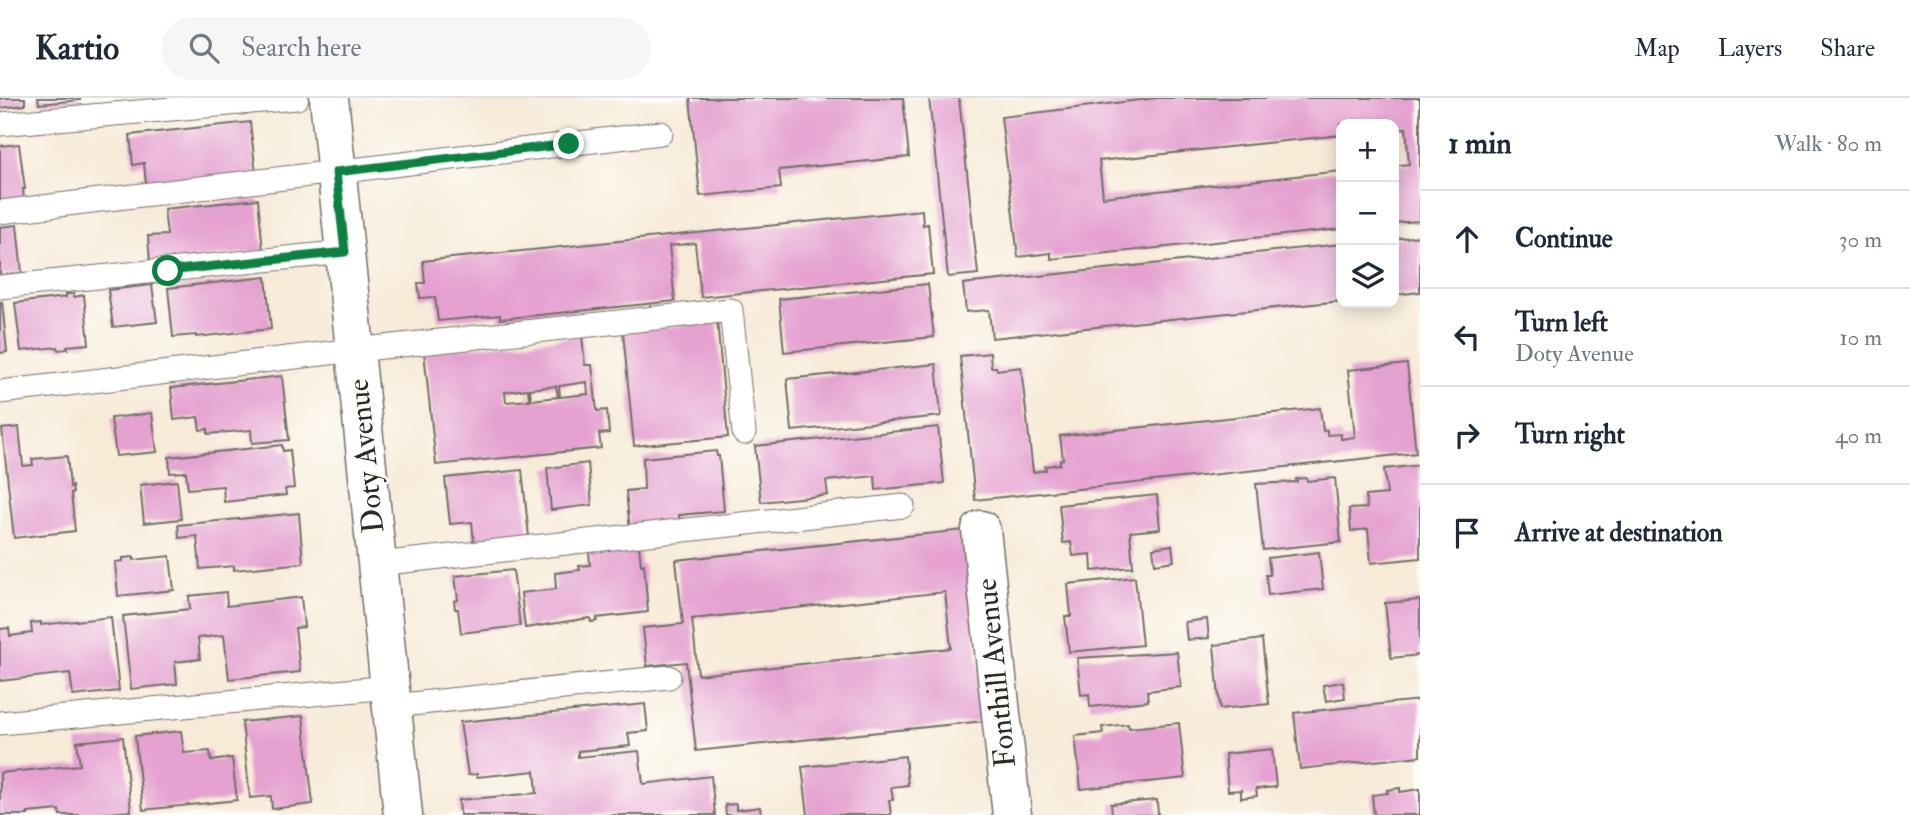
<!DOCTYPE html>
<meta charset="utf-8">
<style>
body{margin:0;font-family:"IM FELL Double Pica",serif;background:#f6f6f7;color:#1f2937}
.controls{position:absolute;right:21px;top:21px;display:grid;overflow:hidden;border-radius:14px;box-shadow:0 4px 18px #0003}
.controls button{width:63px;height:63px;display:grid;place-items:center;padding:0;border:0;border-bottom:2px solid #e0e1e3;background:#fff;color:#1f2937;font:35px sans-serif}
.stop{position:absolute;width:21px;height:21px;margin:-16px;border:5px solid #0b8043;border-radius:50%;background:#fff}
.stop.end{background:#0b8043;border-color:#fff;box-shadow:0 2px 7px #0008}
.list{margin:0;padding:0;list-style:none}
h2{display:flex;justify-content:space-between;align-items:center;height:91px;margin:0;padding:0 28px;font-size:30px}
h2 small{font-size:23px;font-weight:400;color:#747a83}
.list li{display:grid;grid-template-columns:46px 1fr auto;gap:21px;align-items:center;box-sizing:border-box;height:98px;padding:0 28px;border-top:2px solid #e0e1e3}
.list b{display:block;font-size:26px;white-space:nowrap}
.list p{margin:0;font-size:23px;white-space:nowrap;color:#747a83}
.list em{font-size:23px;font-style:normal;color:#747a83}
.icon{flex:none;width:38px;height:38px;fill:none;stroke:currentColor;stroke-width:2;stroke-linecap:round;stroke-linejoin:round}
.map{position:relative;flex:none;width:1420px;height:717px;overflow:hidden}
header{display:flex;align-items:center;gap:42px;box-sizing:border-box;height:98px;padding:0 35px;background:#fff;border-bottom:2px solid #e0e1e3}
header strong{font-size:33px}
nav{display:flex;gap:38px;margin-inline-start:auto;font-size:24px}
.search{width:490px;height:63px;background:#f6f6f7;display:flex;align-items:center;gap:18px;box-sizing:border-box;padding:0 24px;border-radius:38px;color:#747a83;font-size:26px}
main{display:flex}
aside{flex:1;background:#fff}
.map>svg:first-child{display:block}
.building{fill:#e5a2d1;fill-rule:evenodd}
.lines{fill:none;stroke-linecap:round;stroke-linejoin:round}
.service-casing{stroke:#726e68;stroke-width:25}
.minor-casing{stroke:#726e68;stroke-width:41}
.service{stroke:#fff;stroke-width:23}
.minor{stroke:#fff;stroke-width:38}
.route{stroke:#0b8043;stroke-width:9}
.labels{text-anchor:middle;dominant-baseline:central;stroke-width:5;stroke-linejoin:round;paint-order:stroke}
.street-label{font-size:30px;fill:#2b2b2b;stroke:#fdfcf7}
</style>
<header>
<strong>Kartio</strong>
<div class="search"><svg class="icon" aria-label="search" viewBox="0 0 24 24"><circle cx="10" cy="10" r="6"/><path d="M15 15l6 6"/></svg>Search here</div>
<nav><a>Map</a><a>Layers</a><a>Share</a></nav>
</header>
<main>
<div class="map">
<svg width="1420" height="717" viewBox="0 0 1420 717">
<rect width="100%" height="100%" fill="#fdfcf7"/>
<filter id="ink" filterUnits="userSpaceOnUse"><feTurbulence type="fractalNoise" baseFrequency=".0143" numOctaves="2"/><feDisplacementMap in="SourceGraphic" scale="14" xChannelSelector="R" yChannelSelector="G"/><feConvolveMatrix kernelMatrix="1 2 1 2 8 2 1 2 1" color-interpolation-filters="sRGB"/></filter>
<filter id="wash" filterUnits="userSpaceOnUse"><feTurbulence type="fractalNoise" baseFrequency=".00686" numOctaves="4" result="noise"/><feDisplacementMap in="SourceGraphic" scale="28" xChannelSelector="R" yChannelSelector="G"/><feGaussianBlur stdDeviation="1.57" result="paint"/><feColorMatrix in="noise" values="0 0 0 0 0 0 0 0 0 0 0 0 0 0 0 0 0 1.4 0 .05"/><feComposite in="paint" operator="in"/></filter>
<g filter="url(#wash)">
<rect width="100%" height="100%" fill="#f7ebd8"/>
<g id="blocks">
<path class="building" d="M 0,0 L 25,0 L 25,7 L 0,10 Z
M 38,0 L 80,0 L 80,2 L 39,6 Z
M 690,0 L 903,0 L 909,59 L 779,72 L 781,90 L 700,98 Z
M 929,0 L 959,0 L 978,176 L 948,179 Z
M 1156,0 L 1420,0 L 1420,123 L 1394,125 L 1394,68 L 1409,66 L 1406,30 L 1394,32 L 1394,26 L 1341,26 L 1341,37 L 1099,63 L 1103,99 L 1341,73 L 1341,131 L 1051,161 L 1051,155 L 1018,159 L 1001,19 Z
M 250,24 L 256,76 L 146,87 L 144,65 L 133,67 L 130,37 Z
M 19,46 L 25,91 L 23,91 L 24,101 L 0,103 L 0,48 Z
M 258,101 L 263,153 L 150,165 L 148,138 L 167,137 L 164,111 Z
M 922,112 L 923,127 L 928,126 L 933,176 L 701,199 L 695,145 L 669,148 L 675,203 L 500,221 L 500,217 L 438,223 L 435,199 L 420,200 L 418,185 L 425,185 L 423,163 Z
M 17,127 L 22,175 L 0,177 L 0,129 Z
M 1420,138 L 1420,194 L 1394,197 L 1394,141 Z
M 1341,146 L 1341,203 L 992,240 L 989,212 L 966,214 L 963,186 Z
M 266,179 L 271,231 L 196,239 L 196,237 L 173,239 L 168,190 Z
M 928,186 L 934,239 L 784,254 L 779,201 Z
M 152,187 L 157,224 L 113,229 L 108,192 Z
M 66,196 L 74,196 L 74,199 L 84,197 L 89,246 L 67,248 L 68,251 L 58,252 L 57,249 L 21,253 L 15,205 L 66,199 Z
M 0,204 L 2,204 L 7,254 L 0,255 Z
M 717,223 L 728,339 L 634,348 L 623,234 Z
M 582,238 L 585,267 L 592,267 L 597,313 L 607,312 L 609,335 L 599,336 L 601,350 L 436,367 L 424,254 ZM 587,284 L 588,296 L 560,299 L 559,288 ZM 556,288 L 558,299 L 531,302 L 530,291 ZM 528,291 L 529,302 L 506,304 L 505,294 Z
M 990,255 L 991,269 L 996,269 L 997,272 L 1021,269 L 1033,374 L 1046,372 L 1045,368 L 1060,366 L 1060,362 L 1063,361 L 1060,338 L 1320,310 L 1323,333 L 1327,332 L 1327,337 L 1341,336 L 1341,341 L 1355,339 L 1348,272 L 1407,266 L 1416,355 L 975,402 L 960,258 Z
M 936,266 L 941,318 L 792,333 L 787,281 Z
M 282,278 L 289,342 L 252,345 L 251,332 L 208,336 L 208,331 L 200,332 L 198,319 L 174,322 L 171,290 Z
M 152,315 L 157,354 L 116,358 L 111,320 Z
M 19,329 L 23,368 L 33,367 L 32,361 L 67,358 L 70,389 L 72,388 L 73,395 L 71,395 L 75,433 L 14,440 L 2,331 Z
M 938,329 L 944,385 L 876,392 L 875,378 L 826,383 L 828,397 L 761,404 L 755,348 Z
M 282,347 L 283,353 L 290,352 L 294,390 L 285,391 L 286,397 L 224,404 L 223,388 L 188,391 L 186,374 L 170,375 L 169,359 Z
M 716,353 L 717,358 L 719,358 L 724,413 L 679,417 L 680,425 L 630,433 L 626,393 L 644,391 L 643,360 Z
M 588,365 L 592,407 L 551,412 L 547,370 Z
M 1420,367 L 1420,460 L 1371,465 L 1368,431 L 1351,433 L 1349,411 L 1367,410 L 1366,398 L 1387,396 L 1384,371 Z
M 522,372 L 529,439 L 474,446 L 472,424 L 450,426 L 445,380 Z
M 1306,380 L 1307,383 L 1335,380 L 1341,444 L 1263,452 L 1256,386 L 1297,384 L 1296,381 Z
M 177,383 L 181,421 L 144,425 L 140,387 Z
M 1157,397 L 1160,431 L 1130,434 L 1133,469 L 1092,473 L 1091,456 L 1073,458 L 1071,444 L 1063,445 L 1059,407 Z
M 299,415 L 303,465 L 234,472 L 234,468 L 200,471 L 197,438 L 179,440 L 178,427 Z
M 964,432 L 984,623 L 696,653 L 686,564 L 647,568 L 643,530 L 683,526 L 676,462 ZM 945,494 L 951,550 L 698,577 L 692,521 Z
M 1172,447 L 1174,463 L 1155,466 L 1153,450 Z
M 639,448 L 641,467 L 644,466 L 648,514 L 597,520 L 597,523 L 591,524 L 590,520 L 525,530 L 521,495 L 556,491 L 555,475 L 580,472 L 579,468 L 590,467 L 589,453 Z
M 1319,454 L 1323,491 L 1268,497 L 1266,477 L 1270,477 L 1268,460 Z
M 170,458 L 174,492 L 118,498 L 115,464 L 123,463 L 123,460 L 134,459 L 134,462 Z
M 513,472 L 520,528 L 461,535 L 458,511 L 455,511 L 454,503 L 458,502 L 455,478 Z
M 1135,479 L 1142,547 L 1069,554 L 1065,518 L 1071,518 L 1068,486 Z
M 226,494 L 227,508 L 301,499 L 304,529 L 295,530 L 300,574 L 229,581 L 224,537 L 198,540 L 200,561 L 175,564 L 177,586 L 131,591 L 123,518 L 190,511 L 189,498 Z
M 1420,502 L 1420,557 L 1391,560 L 1385,505 Z
M 111,519 L 119,593 L 73,598 L 70,575 L 0,583 L 0,531 L 9,530 L 10,538 L 32,535 L 31,525 L 41,524 L 41,527 Z
M 1207,521 L 1209,540 L 1187,542 L 1185,524 Z
M 1262,541 L 1269,606 L 1220,611 L 1214,547 Z
M 1177,554 L 1181,589 L 1147,593 L 1148,603 L 1090,609 L 1089,596 L 1081,597 L 1077,560 Z
M 1343,584 L 1345,600 L 1326,603 L 1323,587 Z
M 1420,602 L 1420,658 L 1300,671 L 1294,615 Z
M 645,606 L 648,633 L 628,635 L 630,648 L 578,653 L 578,659 L 639,653 L 643,686 L 711,678 L 715,717 L 460,717 L 459,702 L 537,695 L 535,673 L 477,679 L 477,676 L 468,677 L 460,624 Z
M 303,618 L 313,706 L 272,711 L 271,698 L 250,700 L 242,624 Z
M 1179,625 L 1185,680 L 1081,691 L 1075,638 L 1103,635 L 1102,629 L 1128,626 L 1129,630 Z
M 181,633 L 184,655 L 210,653 L 211,663 L 232,660 L 237,702 L 143,712 L 135,638 Z
M 123,639 L 131,713 L 91,717 L 60,717 L 59,712 L 28,715 L 28,717 L 0,717 L 0,675 L 80,667 L 77,644 Z
M 1272,651 L 1276,689 L 1256,691 L 1257,698 L 1241,700 L 1241,692 L 1228,693 L 1225,656 Z
M 905,658 L 908,687 L 891,689 L 893,702 L 889,702 L 891,717 L 808,717 L 802,669 Z
M 1400,690 L 1400,694 L 1420,691 L 1420,717 L 1374,717 L 1372,697 L 1388,695 L 1387,692 Z
M 1157,702 L 1158,717 L 1106,717 L 1112,715 L 1111,706 Z
M 736,706 L 736,712 L 760,709 L 761,717 L 726,717 L 725,707 Z"/>
</g>
</g>
<g filter="url(#ink)">
<use href="#blocks" fill-opacity="0" stroke="#726e68" stroke-width="2"/>
<g class="lines">
<g class="service-casing">
<path id="service" d="M 0,26 L 297,0
M 0,114 L 661,35
M 0,189 L 345,154
M 0,294 L 355,252 L 731,212 L 744,335
M 378,466 L 903,408
M 392,608 L 669,579
M 0,625 L 390,589"/>
</g>
<g class="minor-casing">
<path id="minor" d="M 329,0 L 403,717
M 981,432 L 1012,717"/>
</g>
<use href="#service" class="service"/>
<use href="#minor" class="minor"/>
</g>
</g>
<g class="lines" filter="url(#ink)">
<path class="route" d="M 168,173 L 345,154 L 336,74 L 569,46"/>
</g>
<g class="labels">
<g class="street-label">
<text transform="translate(366 358) rotate(-96)">Doty Avenue</text>
<text transform="translate(996 575) rotate(-96)">Fonthill Avenue</text>
</g>
</g>
</svg>
<div class="controls">
<button>+</button>
<button>−</button>
<button><svg class="icon" aria-label="layers" viewBox="0 0 24 24"><path d="M12 4l9 5-9 5-9-5zM3 14l9 5 9-5"/></svg></button>
</div>
<div class="stop" style="left:168px;top:173px"></div>
<div class="stop end" style="left:569px;top:46px"></div>
</div>
<aside>
<h2>1 min<small>Walk · 80 m</small></h2>
<ul class="list">
<li><svg class="icon" aria-label="ahead" viewBox="0 0 24 24"><path d="M12 20V5M6 11l6-6 6 6"/></svg><div><b>Continue</b></div><em>30 m</em></li>
<li><svg class="icon" aria-label="left" viewBox="0 0 24 24"><path d="M17 20v-9H6M10 6l-5 5 5 5"/></svg><div><b>Turn left</b><p>Doty Avenue</p></div><em>10 m</em></li>
<li><svg class="icon" aria-label="right" viewBox="0 0 24 24"><path d="M7 20v-9h11M14 6l5 5-5 5"/></svg><div><b>Turn right</b></div><em>40 m</em></li>
<li><svg class="icon" aria-label="arrive" viewBox="0 0 24 24"><path d="M6 21V4h12l-3 4 3 4H6"/></svg><div><b>Arrive at destination</b></div></li>
</ul>
</aside>
</main>
